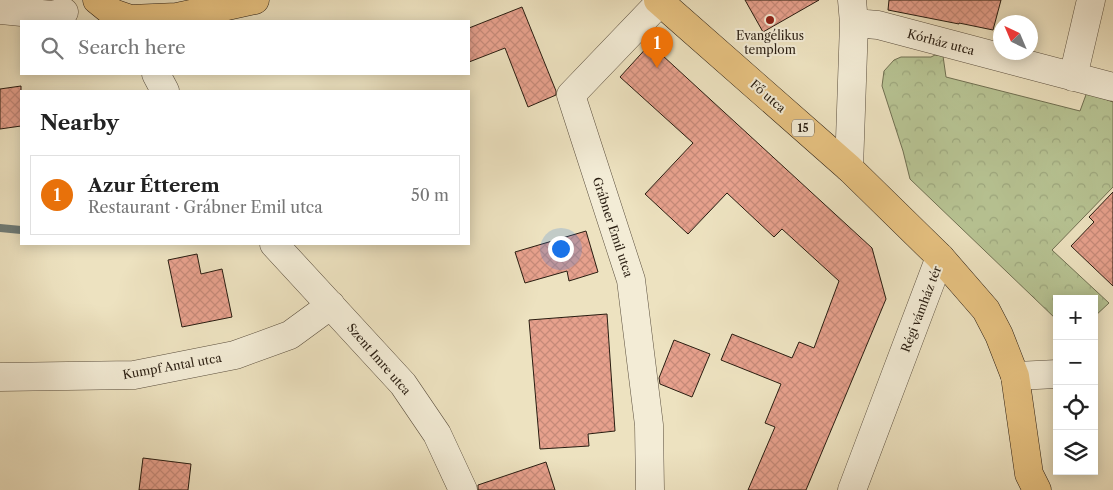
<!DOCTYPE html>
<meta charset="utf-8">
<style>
body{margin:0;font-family:"Libre Caslon Text",serif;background:#f6f6f6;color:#222}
.controls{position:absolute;right:15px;bottom:15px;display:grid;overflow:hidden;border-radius:0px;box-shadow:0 2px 12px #0003}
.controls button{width:45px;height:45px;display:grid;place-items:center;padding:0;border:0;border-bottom:1px solid #e0e0e0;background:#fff;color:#222;font:25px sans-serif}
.compass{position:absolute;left:993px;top:15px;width:45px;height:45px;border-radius:50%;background:#fff;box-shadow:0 2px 12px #0003;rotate:316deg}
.you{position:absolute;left:560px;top:248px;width:18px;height:18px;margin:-12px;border:4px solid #fff;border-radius:50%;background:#1a73e8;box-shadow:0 0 0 8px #1a73e833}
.badge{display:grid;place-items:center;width:32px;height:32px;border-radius:50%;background:#8f2418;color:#fff;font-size:16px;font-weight:700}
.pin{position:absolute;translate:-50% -41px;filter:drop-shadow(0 1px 2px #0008)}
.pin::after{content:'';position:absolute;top:26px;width:18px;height:15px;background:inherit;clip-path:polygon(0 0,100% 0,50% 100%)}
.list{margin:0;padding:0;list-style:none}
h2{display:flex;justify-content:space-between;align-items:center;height:65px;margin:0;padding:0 20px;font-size:21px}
h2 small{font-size:16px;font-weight:400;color:#767676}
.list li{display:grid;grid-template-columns:32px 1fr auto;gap:15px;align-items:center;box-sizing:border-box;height:80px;margin:0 10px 10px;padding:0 10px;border:1px solid #e0e0e0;border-radius:0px}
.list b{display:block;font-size:19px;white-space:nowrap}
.list p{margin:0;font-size:16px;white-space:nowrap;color:#767676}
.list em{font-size:16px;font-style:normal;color:#767676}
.icon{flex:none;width:28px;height:28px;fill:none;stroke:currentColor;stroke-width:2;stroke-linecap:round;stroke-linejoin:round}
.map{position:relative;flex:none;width:1113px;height:490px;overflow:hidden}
.search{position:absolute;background:#fff;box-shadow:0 2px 12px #0003;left:20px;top:20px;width:450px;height:55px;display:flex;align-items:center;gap:12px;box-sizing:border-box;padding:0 18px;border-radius:0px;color:#767676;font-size:19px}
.panel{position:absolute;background:#fff;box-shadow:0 2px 12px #0003;left:20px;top:90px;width:450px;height:155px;border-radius:0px}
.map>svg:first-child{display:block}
.park{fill:url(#park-crowns);stroke:#707052}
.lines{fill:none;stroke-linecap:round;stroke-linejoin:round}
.stream{stroke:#6f7c78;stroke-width:8}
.building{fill:url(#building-cross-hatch);stroke:#291d11}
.minor-casing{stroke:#5a4e3d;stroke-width:29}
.major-casing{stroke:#291d11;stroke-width:29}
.minor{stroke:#f3ecd6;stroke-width:28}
.major{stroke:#e6c180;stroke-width:28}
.poi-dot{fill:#8f2418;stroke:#f3ecd6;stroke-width:2}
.labels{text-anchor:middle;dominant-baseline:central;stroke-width:4;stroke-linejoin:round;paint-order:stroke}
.shield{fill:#f3ecd6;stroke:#665b4c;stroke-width:1}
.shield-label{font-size:11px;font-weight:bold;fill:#291d11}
.poi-label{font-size:12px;fill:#291d11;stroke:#f3ecd6}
.street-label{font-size:12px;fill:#291d11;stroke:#f3ecd6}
</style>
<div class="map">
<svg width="1113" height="490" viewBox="0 0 1113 490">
<defs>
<pattern id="park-crowns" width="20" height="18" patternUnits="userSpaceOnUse" patternTransform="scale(1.25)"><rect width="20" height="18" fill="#b7c393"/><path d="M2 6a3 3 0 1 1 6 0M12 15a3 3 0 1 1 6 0" fill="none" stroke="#9da77e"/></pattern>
<pattern id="building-cross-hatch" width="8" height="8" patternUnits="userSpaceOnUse" patternTransform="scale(1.25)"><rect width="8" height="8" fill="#e7a18d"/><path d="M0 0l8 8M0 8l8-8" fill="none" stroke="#c68a79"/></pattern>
</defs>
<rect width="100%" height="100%" fill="#ede2c0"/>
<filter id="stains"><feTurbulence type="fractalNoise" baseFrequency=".004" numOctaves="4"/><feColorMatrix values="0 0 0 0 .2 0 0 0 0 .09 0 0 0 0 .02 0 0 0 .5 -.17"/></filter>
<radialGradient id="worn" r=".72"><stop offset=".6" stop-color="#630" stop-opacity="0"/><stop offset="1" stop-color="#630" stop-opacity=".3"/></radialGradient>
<path class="park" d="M 935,55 L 943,56 L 946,77 L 1080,111 L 1087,92 L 1113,102 L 1113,187 L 1052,250 L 1109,303 L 1094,317 L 1094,299 L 1057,299 L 1057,320 L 910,179 L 903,151 L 882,86 L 884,71 L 894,60 L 901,57 L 931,57 Z"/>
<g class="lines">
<path class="stream" d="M 0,228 L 21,230"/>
</g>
<path class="building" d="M 745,0 L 819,0 L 763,32 Z
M 889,0 L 1001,0 L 993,30 L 959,23 L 959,24 L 888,10 Z
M 522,7 L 556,91 L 556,95 L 528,107 L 505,48 L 469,62 L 469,28 Z
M 650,44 L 872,248 L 886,299 L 806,490 L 748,490 L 775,427 L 765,423 L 781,384 L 721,360 L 732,334 L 792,358 L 799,342 L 814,348 L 839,281 L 782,229 L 774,237 L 727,193 L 688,234 L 645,194 L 693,143 L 620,77 Z
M 21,86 L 21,126 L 0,129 L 0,89 Z
M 1113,192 L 1113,286 L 1071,246 L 1094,222 L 1089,217 Z
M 586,231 L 598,272 L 569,281 L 567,271 L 525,283 L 515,252 Z
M 197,254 L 201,274 L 222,269 L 232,317 L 182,327 L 168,260 Z
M 607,314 L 615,431 L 588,434 L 589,446 L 540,449 L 529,320 Z
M 674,340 L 710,354 L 692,397 L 660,384 L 659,378 Z
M 143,458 L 191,464 L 188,490 L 139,490 Z
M 546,462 L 555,490 L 478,490 L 478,485 Z"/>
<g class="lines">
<g class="minor-casing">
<path id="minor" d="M 0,10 L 52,15 L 64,12
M 854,23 L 878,25 L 1113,87
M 156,74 L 165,91
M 1073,77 L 1091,0
M 849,168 L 854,23 L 852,0
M 274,244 L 403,384 L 437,434 L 463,490
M 1015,376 L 1057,374
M 0,377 L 134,375 L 235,355 L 290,335 L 331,305
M 650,490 L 649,425 L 631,280 L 571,95 L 662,0
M 852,490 L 940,257"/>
</g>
<g class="major-casing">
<path id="major" d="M 97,0 L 113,13 L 130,19 L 177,17 L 255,0
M 658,0 L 849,168 L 940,257 L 986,310 L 999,335 L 1015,376 L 1029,474 L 1037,490"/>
</g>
<use href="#minor" class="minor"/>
<use href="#major" class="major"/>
</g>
<circle class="poi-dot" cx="770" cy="20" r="5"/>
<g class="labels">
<rect class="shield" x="792" y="119.5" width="22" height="17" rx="4"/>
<g class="shield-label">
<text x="803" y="128">15</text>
</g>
<g class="poi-label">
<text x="770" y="35">Evangélikus<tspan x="770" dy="14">templom</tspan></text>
</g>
<g class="street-label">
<text transform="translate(941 42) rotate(15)">Kórház utca</text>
<text transform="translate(768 96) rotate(41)">Fő utca</text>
<text transform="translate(613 227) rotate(72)">Grábner Emil utca</text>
<text transform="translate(921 309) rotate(-69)">Régi vámház tér</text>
<text transform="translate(379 359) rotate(49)">Szent Imre utca</text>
<text transform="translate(172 366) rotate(-10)">Kumpf Antal utca</text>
</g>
</g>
<rect width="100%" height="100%" filter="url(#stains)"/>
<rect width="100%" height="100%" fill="url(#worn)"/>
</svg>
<div class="controls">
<button>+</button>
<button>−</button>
<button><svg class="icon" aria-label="locate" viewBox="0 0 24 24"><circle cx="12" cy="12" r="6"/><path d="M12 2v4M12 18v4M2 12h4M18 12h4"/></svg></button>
<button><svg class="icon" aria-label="layers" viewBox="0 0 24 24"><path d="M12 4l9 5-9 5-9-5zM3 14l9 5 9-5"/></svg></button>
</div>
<svg class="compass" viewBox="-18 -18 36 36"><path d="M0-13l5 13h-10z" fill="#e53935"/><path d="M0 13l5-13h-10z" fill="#767676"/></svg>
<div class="you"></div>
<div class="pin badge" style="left:657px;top:68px;background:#e8710a">1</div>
<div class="search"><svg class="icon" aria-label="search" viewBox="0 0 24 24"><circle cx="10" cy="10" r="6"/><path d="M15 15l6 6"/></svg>Search here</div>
<section class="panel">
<h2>Nearby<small></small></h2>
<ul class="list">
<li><span class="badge" style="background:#e8710a">1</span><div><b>Azur Étterem</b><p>Restaurant · Grábner Emil utca</p></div><em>50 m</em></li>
</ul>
</section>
</div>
